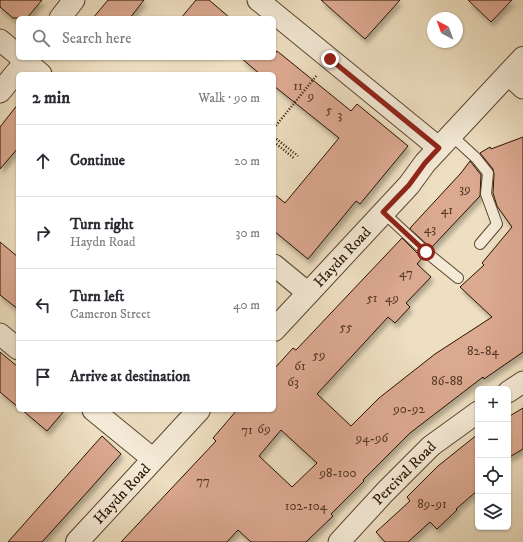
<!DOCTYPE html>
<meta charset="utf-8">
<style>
body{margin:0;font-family:"IM FELL DW Pica",serif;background:#f2f2f3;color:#2b2b33}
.controls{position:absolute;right:12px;bottom:12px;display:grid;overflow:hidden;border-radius:6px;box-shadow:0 1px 3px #0004}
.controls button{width:36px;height:36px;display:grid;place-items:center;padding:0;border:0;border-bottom:1px solid #e1e1e2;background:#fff;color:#2b2b33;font:20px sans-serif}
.compass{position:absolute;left:427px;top:12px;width:36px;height:36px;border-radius:50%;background:#fff;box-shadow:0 1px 3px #0004;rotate:319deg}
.stop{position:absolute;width:12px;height:12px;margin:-9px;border:3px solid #8f2418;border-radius:50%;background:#fff}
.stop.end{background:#8f2418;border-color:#fff;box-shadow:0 1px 4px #0008}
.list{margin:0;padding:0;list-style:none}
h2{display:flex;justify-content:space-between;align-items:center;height:52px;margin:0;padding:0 16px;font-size:17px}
h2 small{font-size:13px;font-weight:400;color:#7c7c81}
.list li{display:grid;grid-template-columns:26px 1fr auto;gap:12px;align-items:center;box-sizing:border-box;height:72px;padding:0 16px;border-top:1px solid #e1e1e2}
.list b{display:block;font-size:15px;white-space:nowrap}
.list p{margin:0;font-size:13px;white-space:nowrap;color:#7c7c81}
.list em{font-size:13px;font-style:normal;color:#7c7c81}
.icon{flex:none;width:22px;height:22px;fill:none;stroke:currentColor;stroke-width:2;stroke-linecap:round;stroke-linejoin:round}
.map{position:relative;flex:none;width:523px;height:542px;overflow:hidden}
.search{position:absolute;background:#fff;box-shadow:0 1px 3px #0004;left:16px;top:16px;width:260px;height:44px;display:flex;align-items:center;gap:10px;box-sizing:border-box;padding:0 14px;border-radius:6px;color:#7c7c81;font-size:15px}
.panel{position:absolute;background:#fff;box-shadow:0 1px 3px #0004;left:16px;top:72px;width:260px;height:340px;border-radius:6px}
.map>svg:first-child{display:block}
.building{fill:#dba890;stroke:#281300;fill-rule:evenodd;filter:url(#shadow)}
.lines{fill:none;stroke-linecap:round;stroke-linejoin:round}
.service-casing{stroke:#5a4630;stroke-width:12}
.minor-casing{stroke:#5a4630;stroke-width:23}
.tertiary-casing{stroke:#5a4630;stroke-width:24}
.path{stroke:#281300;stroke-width:2.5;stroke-dasharray:1 2;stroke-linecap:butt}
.service{stroke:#f4ead7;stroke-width:10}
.minor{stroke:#f4ead7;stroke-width:21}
.tertiary{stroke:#f4ead7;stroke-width:22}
.route{stroke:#8f2418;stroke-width:5}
.labels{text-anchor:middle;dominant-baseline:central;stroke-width:3;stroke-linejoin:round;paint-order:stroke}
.number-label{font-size:13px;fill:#553824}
.street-label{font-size:15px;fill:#281300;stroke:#f4ead7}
</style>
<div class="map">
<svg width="523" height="542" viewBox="0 0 523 542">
<defs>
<filter id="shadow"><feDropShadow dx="2.5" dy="4.5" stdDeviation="2" flood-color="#0004"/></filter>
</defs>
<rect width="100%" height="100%" fill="#eedfc1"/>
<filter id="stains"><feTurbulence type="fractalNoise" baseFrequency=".005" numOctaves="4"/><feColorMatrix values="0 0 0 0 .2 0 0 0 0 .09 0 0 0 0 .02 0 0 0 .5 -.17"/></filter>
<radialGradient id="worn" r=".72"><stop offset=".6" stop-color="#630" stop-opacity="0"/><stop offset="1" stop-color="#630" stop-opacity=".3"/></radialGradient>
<path class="building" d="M 0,0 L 42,0 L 27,18 L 13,18 L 0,7 Z
M 108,0 L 144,0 L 130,18 L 93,18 Z
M 196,0 L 209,0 L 230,18 L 181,18 Z
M 321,0 L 400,0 L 365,39 Z
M 468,0 L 512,0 L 491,22 Z
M 277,51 L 351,111 L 357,104 L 408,146 L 360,204 L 356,201 L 308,259 L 274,231 L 274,194 L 285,203 L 339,138 L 274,86 L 274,74 L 260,74 L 241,58 L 274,58 L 274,55 Z
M 18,104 L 18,148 L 0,169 L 0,127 Z
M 523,137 L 523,352 L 484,379 L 483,377 L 410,433 L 363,480 L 364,481 L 331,514 L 333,516 L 306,542 L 251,542 L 238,530 L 227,542 L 121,542 L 216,441 L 213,438 L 237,410 L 274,410 L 274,369 L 293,348 L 296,350 L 402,238 L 422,258 L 417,264 L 431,277 L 406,303 L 410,307 L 395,323 L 388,317 L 317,394 L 351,426 L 379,398 L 435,354 L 492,317 L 460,287 L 484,265 L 482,263 L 512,227 L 497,206 L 493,193 L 494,174 L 493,169 L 480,153 L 490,147 L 491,149 ZM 281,430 L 317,463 L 292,487 L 259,456 Z
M 470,161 L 481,175 L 480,196 L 431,248 L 410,229 L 411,227 L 461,173 Z
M 0,242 L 18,257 L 18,309 L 0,295 Z
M 0,352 L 18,367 L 18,407 L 0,392 Z
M 523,408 L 523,449 L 508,458 L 508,417 Z
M 22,410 L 65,410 L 47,431 Z
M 478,434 L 478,490 L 456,509 L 457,510 L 437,529 L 430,522 L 408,542 L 385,542 L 376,532 L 410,501 L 407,497 L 438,466 Z
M 102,436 L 121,454 L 90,489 L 42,542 L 8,542 Z"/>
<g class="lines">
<g class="service-casing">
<path id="service" d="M 451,135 L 476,158 L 488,173 L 486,194 L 497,224 L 480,244
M 383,212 L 426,252 L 458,278"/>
</g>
<g class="minor-casing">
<g id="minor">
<path d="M 258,0 L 439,148"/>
<path d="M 60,18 L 74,0"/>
<path d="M 0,40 L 18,55"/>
<path d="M 22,58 L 41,74"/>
<path d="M 508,74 L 523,88"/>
<path d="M 0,92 L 28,58"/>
<path d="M 274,265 L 308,293"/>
<path d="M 0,334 L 18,349"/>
<path d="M 508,392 L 523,382"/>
<path d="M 93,410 L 153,459"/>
<path id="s1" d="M 339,542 L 385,492 L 431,446 L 478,412"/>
</g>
</g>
<g class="tertiary-casing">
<g id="tertiary">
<path id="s2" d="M 274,330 L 409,185 L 425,163 L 523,58"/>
<path id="s3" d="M 77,542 L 199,410"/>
</g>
</g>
<path class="path" d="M 274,128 L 317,75
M 274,137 L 298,156
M 274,142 L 295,159"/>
<use href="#service" class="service"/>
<use href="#minor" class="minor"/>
<use href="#tertiary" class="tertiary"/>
</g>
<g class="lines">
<path class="route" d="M 330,59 L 439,148 L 425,163 L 409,185 L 383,212 L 426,252"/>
</g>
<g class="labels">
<g class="number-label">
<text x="298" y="86">11</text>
<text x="311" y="96">9</text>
<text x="329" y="110">5</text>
<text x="340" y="115">3</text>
<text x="465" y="189">39</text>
<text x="447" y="210">41</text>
<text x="430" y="229">43</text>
<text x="406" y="273">47</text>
<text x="372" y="298">51</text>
<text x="392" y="298">49</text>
<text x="346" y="327">55</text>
<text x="483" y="351">82-84</text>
<text x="319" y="355">59</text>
<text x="300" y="366">61</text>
<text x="447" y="381">86-88</text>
<text x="293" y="382">63</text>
<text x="409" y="409">90-92</text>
<text x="264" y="429">69</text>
<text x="247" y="430">71</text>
<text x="372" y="438">94-96</text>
<text x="338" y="473">98-100</text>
<text x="203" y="481">77</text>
<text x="432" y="504">89-91</text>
<text x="306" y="506">102-104</text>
</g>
<g class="street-label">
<text stroke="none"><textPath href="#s2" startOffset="100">Haydn Road</textPath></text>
<text stroke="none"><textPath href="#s1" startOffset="95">Percival Road</textPath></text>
<text stroke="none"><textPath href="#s3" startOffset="66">Haydn Road</textPath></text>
</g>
</g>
<rect width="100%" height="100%" filter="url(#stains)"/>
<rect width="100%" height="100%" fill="url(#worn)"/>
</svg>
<div class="controls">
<button>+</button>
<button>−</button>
<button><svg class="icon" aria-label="locate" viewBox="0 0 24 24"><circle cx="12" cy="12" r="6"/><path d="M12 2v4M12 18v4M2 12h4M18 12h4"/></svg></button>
<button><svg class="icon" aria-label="layers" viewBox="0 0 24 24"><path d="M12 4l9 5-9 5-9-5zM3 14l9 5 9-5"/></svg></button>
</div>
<svg class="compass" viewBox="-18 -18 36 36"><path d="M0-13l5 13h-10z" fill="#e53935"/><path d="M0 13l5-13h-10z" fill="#7c7c81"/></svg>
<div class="stop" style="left:426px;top:252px"></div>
<div class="stop end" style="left:330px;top:59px"></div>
<div class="search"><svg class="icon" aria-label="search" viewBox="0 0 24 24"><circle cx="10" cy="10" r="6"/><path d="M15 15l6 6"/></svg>Search here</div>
<section class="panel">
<h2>2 min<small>Walk · 90 m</small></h2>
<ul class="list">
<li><svg class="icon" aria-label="ahead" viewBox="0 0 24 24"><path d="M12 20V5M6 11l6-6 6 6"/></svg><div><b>Continue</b></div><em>20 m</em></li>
<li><svg class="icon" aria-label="right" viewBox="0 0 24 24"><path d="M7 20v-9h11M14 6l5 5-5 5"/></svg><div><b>Turn right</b><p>Haydn Road</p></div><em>30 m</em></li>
<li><svg class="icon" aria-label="left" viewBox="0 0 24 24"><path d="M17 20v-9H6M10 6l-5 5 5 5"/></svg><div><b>Turn left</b><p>Cameron Street</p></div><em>40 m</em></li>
<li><svg class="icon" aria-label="arrive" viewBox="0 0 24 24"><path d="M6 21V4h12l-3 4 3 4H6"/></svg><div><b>Arrive at destination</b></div></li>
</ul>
</section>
</div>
